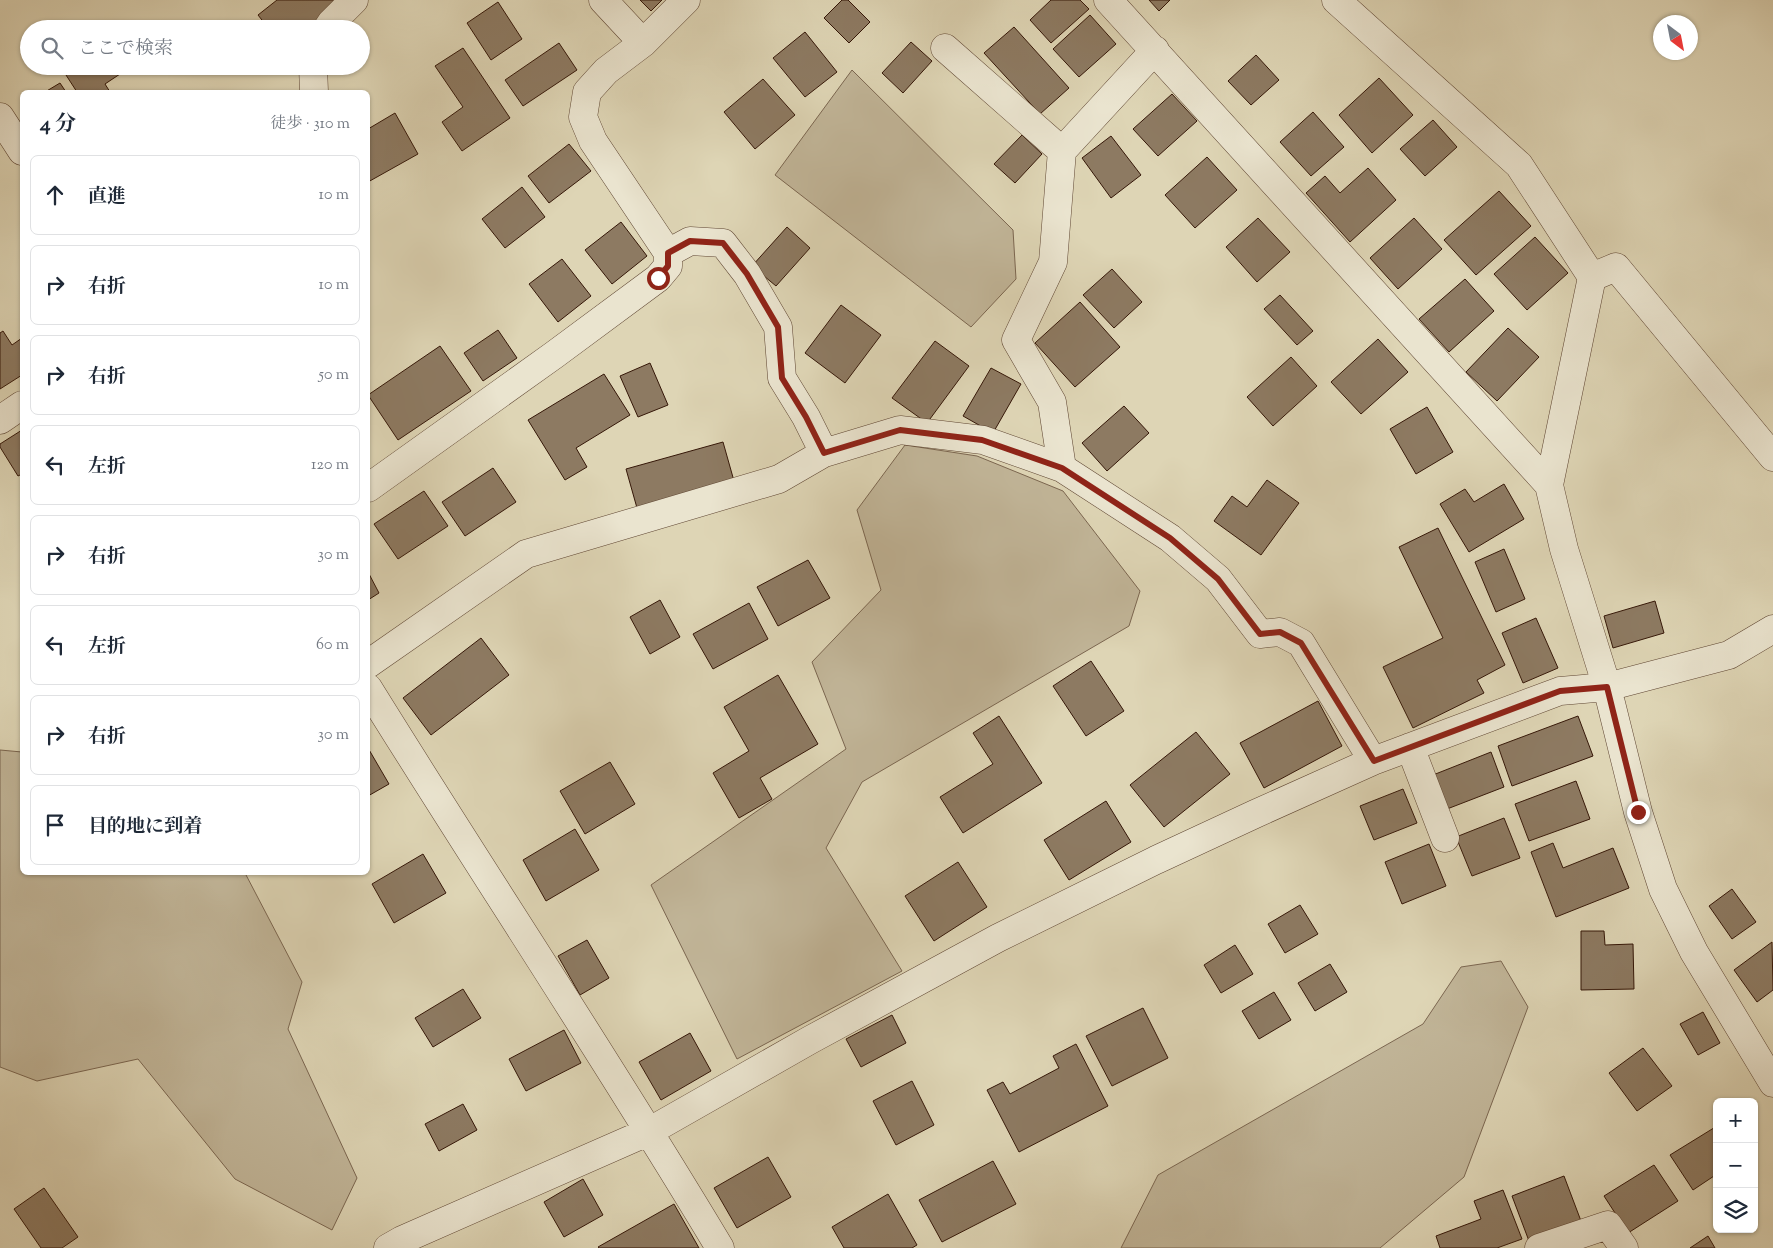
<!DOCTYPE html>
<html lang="ja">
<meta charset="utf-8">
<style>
body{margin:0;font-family:"Sorts Mill Goudy","Noto Serif JP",serif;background:#f6f6f7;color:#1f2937}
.controls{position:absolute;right:15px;bottom:15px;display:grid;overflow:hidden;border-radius:8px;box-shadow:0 1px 4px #0004}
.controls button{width:45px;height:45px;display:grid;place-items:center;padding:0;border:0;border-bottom:1px solid #e0e1e3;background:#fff;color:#1f2937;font:25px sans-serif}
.compass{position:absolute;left:1653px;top:15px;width:45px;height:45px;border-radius:50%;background:#fff;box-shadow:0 1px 4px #0004;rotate:148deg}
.stop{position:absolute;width:15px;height:15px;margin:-11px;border:4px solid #8f2418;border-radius:50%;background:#fff}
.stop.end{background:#8f2418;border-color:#fff;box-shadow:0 1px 5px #0008}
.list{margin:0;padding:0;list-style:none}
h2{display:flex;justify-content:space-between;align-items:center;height:65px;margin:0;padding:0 20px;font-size:21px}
h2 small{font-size:16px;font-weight:400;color:#747a83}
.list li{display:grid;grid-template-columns:32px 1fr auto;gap:15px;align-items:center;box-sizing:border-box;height:80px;margin:0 10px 10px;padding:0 10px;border:1px solid #e0e1e3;border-radius:8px}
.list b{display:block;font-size:19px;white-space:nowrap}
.list em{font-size:16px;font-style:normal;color:#747a83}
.icon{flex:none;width:28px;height:28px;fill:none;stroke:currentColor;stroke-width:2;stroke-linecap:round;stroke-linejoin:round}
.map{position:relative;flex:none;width:1773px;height:1248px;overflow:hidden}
.search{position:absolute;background:#fff;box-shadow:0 1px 4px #0004;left:20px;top:20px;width:350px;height:55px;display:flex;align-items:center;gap:12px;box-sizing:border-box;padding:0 18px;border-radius:28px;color:#747a83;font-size:19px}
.panel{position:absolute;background:#fff;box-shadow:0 1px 4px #0004;left:20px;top:90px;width:350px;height:785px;border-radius:8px}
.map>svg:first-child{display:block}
.green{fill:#c1b598;stroke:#7b6650}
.building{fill:#8d7a62;stroke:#351708}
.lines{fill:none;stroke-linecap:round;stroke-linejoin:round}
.minor-casing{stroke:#5f4633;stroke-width:29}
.minor{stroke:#eae4cf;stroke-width:28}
.route{stroke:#8f2418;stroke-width:6}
</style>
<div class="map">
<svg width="1773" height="1248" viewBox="0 0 1773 1248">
<rect width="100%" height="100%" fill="#ded5b5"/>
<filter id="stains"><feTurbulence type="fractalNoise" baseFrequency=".004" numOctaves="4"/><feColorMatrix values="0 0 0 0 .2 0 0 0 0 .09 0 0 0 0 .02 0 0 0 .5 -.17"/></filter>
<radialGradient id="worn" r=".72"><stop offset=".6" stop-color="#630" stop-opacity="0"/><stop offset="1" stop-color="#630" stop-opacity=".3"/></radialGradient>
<path class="green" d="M 852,70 L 1013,230 L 1016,279 L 971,327 L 775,175 Z
M 905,445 L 977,456 L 1063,491 L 1140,591 L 1129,626 L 862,782 L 826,848 L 902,971 L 737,1059 L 651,885 L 846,749 L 812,662 L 881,590 L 857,510 Z
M 0,750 L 22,752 L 22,872 L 245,873 L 302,982 L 288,1029 L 357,1178 L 332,1230 L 235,1179 L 138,1059 L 37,1081 L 0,1067 Z
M 1501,961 L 1528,1007 L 1464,1177 L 1380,1248 L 1121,1248 L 1158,1175 L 1423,1024 L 1461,967 Z"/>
<path class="building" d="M 277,0 L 335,0 L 338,4 L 307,29 L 269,29 L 258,15 Z
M 640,0 L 662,0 L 651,11 Z
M 842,0 L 848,0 L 870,22 L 849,43 L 824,18 Z
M 1051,0 L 1080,0 L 1089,9 L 1051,43 L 1030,20 Z
M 1149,0 L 1170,0 L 1159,11 Z
M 498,2 L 522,39 L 491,60 L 467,23 Z
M 1090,15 L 1116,44 L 1079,77 L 1053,49 Z
M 1014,27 L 1069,88 L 1040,114 L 984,53 Z
M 805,32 L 837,72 L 805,97 L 773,58 Z
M 911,42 L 932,61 L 903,93 L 882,73 Z
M 559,43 L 577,70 L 523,106 L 505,80 Z
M 463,48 L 510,118 L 462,151 L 442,122 L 463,107 L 435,66 Z
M 1256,55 L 1279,80 L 1251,105 L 1228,81 Z
M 80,66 L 120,66 L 123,72 L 105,84 L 110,92 L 77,92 L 66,75 Z
M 1379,78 L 1413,115 L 1372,153 L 1339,115 Z
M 763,79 L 795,115 L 755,149 L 724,112 Z
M 60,83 L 66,92 L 45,92 Z
M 1172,94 L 1197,121 L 1158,156 L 1133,129 Z
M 1313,112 L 1344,147 L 1311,176 L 1280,142 Z
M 395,113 L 418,154 L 368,182 L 368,129 Z
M 1433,120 L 1457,147 L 1425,176 L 1400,149 Z
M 1022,135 L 1042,154 L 1015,183 L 994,164 Z
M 1111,136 L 1141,175 L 1111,198 L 1082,158 Z
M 569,144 L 591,171 L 549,203 L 528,176 Z
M 1207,157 L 1237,190 L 1195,228 L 1165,195 Z
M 1368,168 L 1396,200 L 1350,242 L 1306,193 L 1325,176 L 1340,193 Z
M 522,187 L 545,217 L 505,248 L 482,219 Z
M 1499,191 L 1531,226 L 1476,275 L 1444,240 Z
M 1258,218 L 1290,252 L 1257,282 L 1226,247 Z
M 1414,218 L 1442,249 L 1398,289 L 1370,258 Z
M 621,222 L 647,256 L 612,284 L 585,250 Z
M 787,227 L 810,248 L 776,286 L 752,266 Z
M 1535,237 L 1568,273 L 1527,310 L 1494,274 Z
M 562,259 L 591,296 L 558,322 L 529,284 Z
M 1112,269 L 1142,302 L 1114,328 L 1083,295 Z
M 1465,279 L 1494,311 L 1449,352 L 1419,319 Z
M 1280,295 L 1313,331 L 1297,345 L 1264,309 Z
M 1080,302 L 1120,347 L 1075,387 L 1035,343 Z
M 841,305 L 881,335 L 845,383 L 805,353 Z
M 1508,328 L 1539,357 L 1497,401 L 1466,372 Z
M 498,330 L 517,358 L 483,381 L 464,353 Z
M 3,331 L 12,345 L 22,338 L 22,375 L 0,389 L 0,333 Z
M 1378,339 L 1408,372 L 1361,414 L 1331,382 Z
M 935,341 L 969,366 L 927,423 L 892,398 Z
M 440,346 L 471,391 L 398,440 L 368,395 Z
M 1291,357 L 1317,386 L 1273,426 L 1247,397 Z
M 650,363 L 668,405 L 638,417 L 620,376 Z
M 991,368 L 1021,384 L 993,433 L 963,416 Z
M 604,374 L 630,415 L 576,448 L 587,467 L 565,480 L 528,420 Z
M 1124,406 L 1149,433 L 1107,471 L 1082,443 Z
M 1427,407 L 1453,452 L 1416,474 L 1390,429 Z
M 22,430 L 22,474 L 18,476 L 0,447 L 0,444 Z
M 723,442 L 734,481 L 637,508 L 626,469 Z
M 493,468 L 516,502 L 465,536 L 442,502 Z
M 1267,480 L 1299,503 L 1261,555 L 1214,521 L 1232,496 L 1247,507 Z
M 1504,484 L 1524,519 L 1469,552 L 1440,504 L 1465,489 L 1474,502 Z
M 424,491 L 448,526 L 398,559 L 374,524 Z
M 1438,528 L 1505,665 L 1477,680 L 1484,693 L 1413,728 L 1383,667 L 1443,638 L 1399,547 Z
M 1504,549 L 1525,599 L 1496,612 L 1475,562 Z
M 808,560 L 830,598 L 778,626 L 757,587 Z
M 368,572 L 379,593 L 368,600 Z
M 660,600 L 680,637 L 650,654 L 630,617 Z
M 1655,601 L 1664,633 L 1613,648 L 1604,616 Z
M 749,603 L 768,639 L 713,669 L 693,634 Z
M 1536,618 L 1558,668 L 1523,683 L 1502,633 Z
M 481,638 L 509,675 L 431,735 L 403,698 Z
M 1091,661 L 1124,711 L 1086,736 L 1053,686 Z
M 778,675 L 818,744 L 760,778 L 772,799 L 739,818 L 713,773 L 749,751 L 724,707 Z
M 1318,701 L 1342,746 L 1264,788 L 1240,743 Z
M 999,716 L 1042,783 L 963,833 L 940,797 L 993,764 L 973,733 Z
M 1578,716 L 1593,756 L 1512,786 L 1498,746 Z
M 1196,732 L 1230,774 L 1164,827 L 1130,785 Z
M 368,748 L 389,784 L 368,796 Z
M 1491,752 L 1504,787 L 1447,809 L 1433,775 Z
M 610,762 L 635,804 L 585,834 L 560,791 Z
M 1576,781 L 1590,819 L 1529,841 L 1515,804 Z
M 1403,789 L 1417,823 L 1374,840 L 1360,806 Z
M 1106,801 L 1131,842 L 1069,880 L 1044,840 Z
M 1504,818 L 1520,858 L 1472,876 L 1456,837 Z
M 575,829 L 599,870 L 546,901 L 523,860 Z
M 1553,843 L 1563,868 L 1613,848 L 1629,888 L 1556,917 L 1531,852 Z
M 1429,844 L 1446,886 L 1402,904 L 1385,862 Z
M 423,854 L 446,893 L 394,923 L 372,884 Z
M 958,862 L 987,907 L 934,941 L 905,896 Z
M 1732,889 L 1756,922 L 1732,939 L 1709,906 Z
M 1300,905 L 1318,934 L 1285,953 L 1268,924 Z
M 1581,931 L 1604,931 L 1605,945 L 1633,944 L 1634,989 L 1581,990 Z
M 587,940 L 609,978 L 580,995 L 558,956 Z
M 1772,942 L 1773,990 L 1757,1002 L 1734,970 Z
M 1235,945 L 1253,974 L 1221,993 L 1204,965 Z
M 1330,964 L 1347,992 L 1315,1011 L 1298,983 Z
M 463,989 L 481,1018 L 433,1047 L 415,1018 Z
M 1274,992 L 1291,1020 L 1259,1039 L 1242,1011 Z
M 1143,1008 L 1168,1058 L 1112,1086 L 1086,1036 Z
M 1703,1012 L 1720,1043 L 1698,1055 L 1680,1024 Z
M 892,1015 L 906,1043 L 861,1067 L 846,1039 Z
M 564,1030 L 581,1063 L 526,1091 L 509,1059 Z
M 690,1033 L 711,1071 L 661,1100 L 639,1062 Z
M 1076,1044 L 1108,1106 L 1019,1152 L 987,1090 L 1003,1082 L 1010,1094 L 1059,1068 L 1053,1056 Z
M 1643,1048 L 1672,1086 L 1637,1111 L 1609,1073 Z
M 912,1081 L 934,1125 L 896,1145 L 873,1101 Z
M 463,1104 L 477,1130 L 439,1151 L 425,1124 Z
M 1717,1126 L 1717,1174 L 1693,1190 L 1670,1155 Z
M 768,1157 L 791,1197 L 737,1228 L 714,1188 Z
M 993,1161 L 1016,1204 L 942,1242 L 919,1200 Z
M 1654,1165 L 1678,1201 L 1628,1233 L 1604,1196 Z
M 1564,1176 L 1581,1221 L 1529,1241 L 1512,1196 Z
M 583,1179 L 603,1215 L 564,1237 L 544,1202 Z
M 44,1188 L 78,1237 L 62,1248 L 41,1248 L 14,1209 Z
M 1503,1190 L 1522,1239 L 1497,1248 L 1440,1248 L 1436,1236 L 1481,1219 L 1474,1201 Z
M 888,1194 L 917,1245 L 912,1248 L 844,1248 L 832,1227 Z
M 674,1204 L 699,1248 L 599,1248 L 598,1247 Z
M 1708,1236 L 1715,1248 L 1690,1248 Z"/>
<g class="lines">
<g class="minor-casing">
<path id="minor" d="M 603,0 L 643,43
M 1108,0 L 1549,485 L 1564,549 L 1607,687 L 1638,812 L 1663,889 L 1694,952 L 1773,1083
M 1336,0 L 1519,165 L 1592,277
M 327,29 L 331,23 L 354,0
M 945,48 L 1062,151
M 313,66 L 314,92
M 0,117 L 22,151
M 668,253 L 690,241 L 723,243 L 747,274 L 778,327 L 782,378 L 806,417 L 824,453
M 0,420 L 22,405
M 1062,468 L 1052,402 L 1016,340 L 1053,262 L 1062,151 L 1155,50
M 1549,485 L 1592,277 L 1616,267 L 1773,457
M 368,488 L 554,355 L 658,278 L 668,266 L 668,253 L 593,141 L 583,117 L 587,92 L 606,71 L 643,43 L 686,0
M 368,664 L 526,554 L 779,479 L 824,453 L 900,430 L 983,440 L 1062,468 L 1170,538 L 1218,579 L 1260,634 L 1280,632 L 1301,643 L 1373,761
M 368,688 C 484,875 607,1059 720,1248
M 1410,747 L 1445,838
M 388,1248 L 402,1240 L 650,1131 L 810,1040 L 998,938 L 1156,860 L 1255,814 L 1373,761 L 1560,691 L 1607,687 L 1729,655 L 1773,629
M 1539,1248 L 1608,1225 L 1624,1248"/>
</g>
<use href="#minor" class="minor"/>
</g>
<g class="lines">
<path class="route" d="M 658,278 L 668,266 L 668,253 L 690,241 L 723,243 L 747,274 L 778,327 L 782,378 L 806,417 L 824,453 L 900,430 L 982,440 L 1062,468 L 1170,538 L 1218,579 L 1260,634 L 1280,632 L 1301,643 L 1374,761 L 1560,691 L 1607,687 L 1638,812"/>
</g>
<rect width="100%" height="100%" filter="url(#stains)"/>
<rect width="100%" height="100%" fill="url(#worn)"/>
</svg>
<div class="controls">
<button>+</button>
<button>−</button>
<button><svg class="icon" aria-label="layers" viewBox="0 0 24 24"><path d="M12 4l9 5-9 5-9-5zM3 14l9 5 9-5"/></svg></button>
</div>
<svg class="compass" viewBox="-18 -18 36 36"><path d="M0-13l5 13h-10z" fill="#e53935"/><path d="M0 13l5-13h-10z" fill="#747a83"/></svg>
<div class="stop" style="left:658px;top:278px"></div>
<div class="stop end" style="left:1638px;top:812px"></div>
<div class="search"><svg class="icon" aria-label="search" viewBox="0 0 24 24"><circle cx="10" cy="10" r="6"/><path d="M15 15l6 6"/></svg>ここで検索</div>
<section class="panel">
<h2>4 分<small>徒歩 · 310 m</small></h2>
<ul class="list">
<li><svg class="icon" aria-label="ahead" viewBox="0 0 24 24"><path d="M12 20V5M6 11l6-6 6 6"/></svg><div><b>直進</b></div><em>10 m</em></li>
<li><svg class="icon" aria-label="right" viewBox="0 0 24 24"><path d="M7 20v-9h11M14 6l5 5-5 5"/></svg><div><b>右折</b></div><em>10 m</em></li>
<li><svg class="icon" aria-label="right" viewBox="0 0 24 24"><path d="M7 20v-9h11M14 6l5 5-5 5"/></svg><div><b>右折</b></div><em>50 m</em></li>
<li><svg class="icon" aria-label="left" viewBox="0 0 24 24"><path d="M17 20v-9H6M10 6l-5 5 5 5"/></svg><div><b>左折</b></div><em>120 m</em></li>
<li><svg class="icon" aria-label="right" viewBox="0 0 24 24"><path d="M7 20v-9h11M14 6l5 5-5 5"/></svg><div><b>右折</b></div><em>30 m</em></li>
<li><svg class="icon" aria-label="left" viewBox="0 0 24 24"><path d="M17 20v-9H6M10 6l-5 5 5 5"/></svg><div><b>左折</b></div><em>60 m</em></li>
<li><svg class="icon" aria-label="right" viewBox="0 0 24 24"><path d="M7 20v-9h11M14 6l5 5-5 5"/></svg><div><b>右折</b></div><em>30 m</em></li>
<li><svg class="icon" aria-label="arrive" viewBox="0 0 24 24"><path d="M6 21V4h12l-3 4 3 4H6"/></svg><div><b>目的地に到着</b></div></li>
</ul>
</section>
</div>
